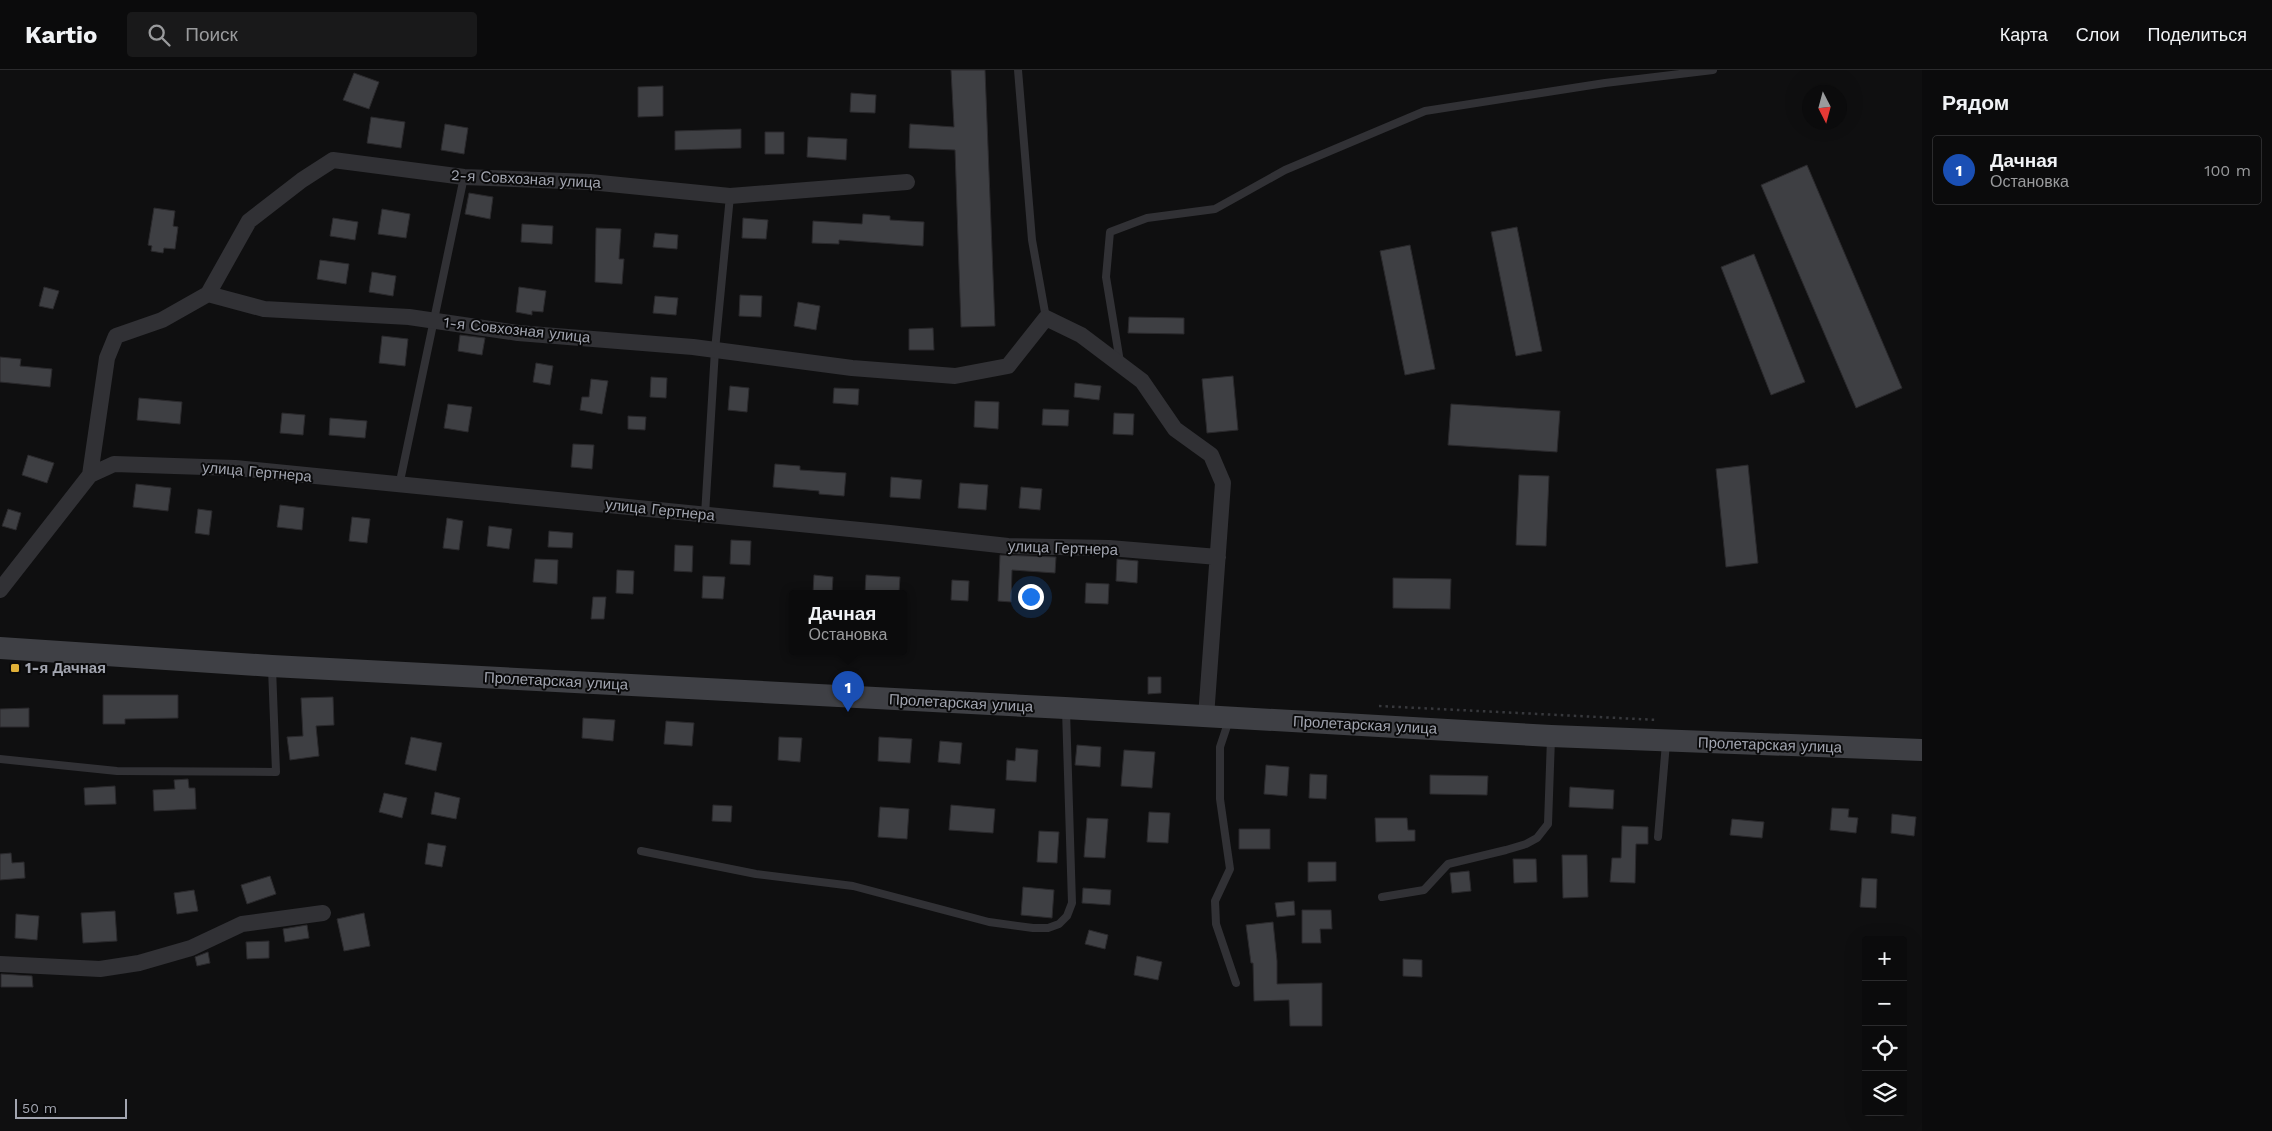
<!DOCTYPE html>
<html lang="ru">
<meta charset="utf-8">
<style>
body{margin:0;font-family:"Work Sans",sans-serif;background:#19191a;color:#f1f3f6}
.controls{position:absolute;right:15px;bottom:15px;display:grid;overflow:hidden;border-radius:5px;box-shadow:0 5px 20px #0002}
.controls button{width:45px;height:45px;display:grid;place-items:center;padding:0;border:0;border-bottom:1px solid #2b2b2d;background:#0b0b0c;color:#f1f3f6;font:25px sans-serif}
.compass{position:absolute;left:1802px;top:15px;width:45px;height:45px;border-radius:50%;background:#0b0b0c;box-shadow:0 5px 20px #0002;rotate:174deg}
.scale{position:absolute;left:15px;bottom:12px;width:112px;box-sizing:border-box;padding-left:5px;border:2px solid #a2a5b0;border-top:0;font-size:14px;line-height:18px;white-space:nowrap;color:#a2a5b0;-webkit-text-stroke:4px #0a0a0b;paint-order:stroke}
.you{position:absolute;left:1030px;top:526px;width:18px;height:18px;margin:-12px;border:4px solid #fff;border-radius:50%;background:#1a73e8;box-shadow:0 0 0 8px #1a73e833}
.badge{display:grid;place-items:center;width:32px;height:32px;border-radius:50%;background:#e0b038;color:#fff;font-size:16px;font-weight:700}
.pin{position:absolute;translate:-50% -41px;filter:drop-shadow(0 1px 2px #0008)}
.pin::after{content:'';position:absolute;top:26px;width:18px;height:15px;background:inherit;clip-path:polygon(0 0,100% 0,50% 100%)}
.popup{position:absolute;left:789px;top:520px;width:118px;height:65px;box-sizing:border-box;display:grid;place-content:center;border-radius:5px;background:#0b0b0c;filter:drop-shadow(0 1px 4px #0005);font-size:16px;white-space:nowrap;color:#9a9b9d}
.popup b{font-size:19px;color:#f1f3f6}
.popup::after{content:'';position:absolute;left:50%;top:100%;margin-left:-10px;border:10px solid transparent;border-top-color:#0b0b0c}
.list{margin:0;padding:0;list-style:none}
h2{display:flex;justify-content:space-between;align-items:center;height:65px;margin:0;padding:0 20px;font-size:21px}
h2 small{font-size:16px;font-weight:400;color:#9a9b9d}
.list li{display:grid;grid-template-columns:32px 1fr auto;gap:15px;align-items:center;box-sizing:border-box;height:70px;margin:0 10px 10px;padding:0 10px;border:1px solid #2b2b2d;border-radius:5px}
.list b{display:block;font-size:19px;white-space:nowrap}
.list p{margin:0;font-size:16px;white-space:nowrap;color:#9a9b9d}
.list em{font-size:16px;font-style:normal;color:#9a9b9d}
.icon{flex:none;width:28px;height:28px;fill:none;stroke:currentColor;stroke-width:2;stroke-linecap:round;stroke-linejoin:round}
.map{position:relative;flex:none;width:1922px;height:1061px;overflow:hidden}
header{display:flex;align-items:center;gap:30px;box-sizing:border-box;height:70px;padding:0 25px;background:#0b0b0c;border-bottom:1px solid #2b2b2d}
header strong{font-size:24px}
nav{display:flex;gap:28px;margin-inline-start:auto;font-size:18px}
.search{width:350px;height:45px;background:#19191a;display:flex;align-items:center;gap:12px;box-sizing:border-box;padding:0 18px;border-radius:5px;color:#9a9b9d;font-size:19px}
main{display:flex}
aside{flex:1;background:#0b0b0c}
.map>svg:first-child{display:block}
.building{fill:#3e3f43;stroke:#2a292c}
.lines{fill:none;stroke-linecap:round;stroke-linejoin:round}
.path{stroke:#37383c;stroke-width:2.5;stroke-dasharray:2.5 4;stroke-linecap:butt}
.lane{stroke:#313135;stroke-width:8}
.street{stroke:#313135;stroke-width:16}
.secondary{stroke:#3f4045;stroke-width:22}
.poi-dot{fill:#e0b038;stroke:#0a0a0b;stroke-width:2}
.labels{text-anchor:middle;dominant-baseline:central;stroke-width:4;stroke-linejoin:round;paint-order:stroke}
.street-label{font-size:15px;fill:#a2a5b0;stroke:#0a0a0b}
.poi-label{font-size:15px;font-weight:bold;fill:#a2a5b0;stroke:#0a0a0b;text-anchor:start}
</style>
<header>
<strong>Kartio</strong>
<div class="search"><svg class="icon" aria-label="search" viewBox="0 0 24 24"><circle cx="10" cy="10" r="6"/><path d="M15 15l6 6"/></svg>Поиск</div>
<nav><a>Карта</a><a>Слои</a><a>Поделиться</a></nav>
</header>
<main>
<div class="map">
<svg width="1922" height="1061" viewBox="0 0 1922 1061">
<rect width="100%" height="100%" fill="#0f0f10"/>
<path class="building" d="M 951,0 L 985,0 L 995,256 L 961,257 L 955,80 L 909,78 L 910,54 L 954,57 Z
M 354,3 L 379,12 L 369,39 L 343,30 Z
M 663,16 L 663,46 L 638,47 L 638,17 Z
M 851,23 L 876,25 L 875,43 L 850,42 Z
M 371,47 L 405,52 L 401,78 L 367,73 Z
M 445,54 L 468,58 L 464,84 L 441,80 Z
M 741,59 L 741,78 L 675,80 L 675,61 Z
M 765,62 L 784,62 L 784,84 L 765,84 Z
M 808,67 L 847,69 L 846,90 L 807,87 Z
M 1807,95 L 1902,318 L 1856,338 L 1761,115 Z
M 469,123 L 493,127 L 490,149 L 465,144 Z
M 154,138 L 175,141 L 173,156 L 178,157 L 175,179 L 164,178 L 163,183 L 151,181 L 152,176 L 148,175 Z
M 382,139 L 410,144 L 406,168 L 378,164 Z
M 863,144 L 890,146 L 890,150 L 924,152 L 923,176 L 839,170 L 839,174 L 812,173 L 813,151 L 862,154 Z
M 333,148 L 358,152 L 355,170 L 330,166 Z
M 743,148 L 768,150 L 766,169 L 742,168 Z
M 522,154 L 553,156 L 552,174 L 521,172 Z
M 1517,157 L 1542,281 L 1516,286 L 1491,162 Z
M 596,158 L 621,159 L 619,189 L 624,189 L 622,214 L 595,212 Z
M 655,163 L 678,165 L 677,179 L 653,177 Z
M 1410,175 L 1435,299 L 1405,305 L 1380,181 Z
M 1754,184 L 1805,312 L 1771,325 L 1721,197 Z
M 320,190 L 349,194 L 346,214 L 317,209 Z
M 372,202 L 396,206 L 393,226 L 369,222 Z
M 44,217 L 59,221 L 53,239 L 39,236 Z
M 519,217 L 546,221 L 543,242 L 532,241 L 532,245 L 516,242 Z
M 740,225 L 762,226 L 761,247 L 739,246 Z
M 655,226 L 678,228 L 676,245 L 653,243 Z
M 798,232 L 820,236 L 816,260 L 794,256 Z
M 1129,247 L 1184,248 L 1184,264 L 1128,263 Z
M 933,258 L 934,280 L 909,280 L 909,259 Z
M 460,265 L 485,268 L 482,285 L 458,281 Z
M 382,266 L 408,269 L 405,296 L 379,293 Z
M 0,287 L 21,289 L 20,296 L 52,299 L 50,317 L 0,312 Z
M 536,293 L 553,296 L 550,315 L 533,312 Z
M 1233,306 L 1238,360 L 1207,363 L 1202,309 Z
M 651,307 L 667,308 L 666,328 L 650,327 Z
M 591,309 L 608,311 L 602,344 L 580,340 L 582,327 L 589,327 Z
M 1075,313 L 1101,316 L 1099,330 L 1074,327 Z
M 730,316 L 749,318 L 747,342 L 728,340 Z
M 834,318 L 859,319 L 858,335 L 833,333 Z
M 139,328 L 182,332 L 180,354 L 137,350 Z
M 975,331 L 999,332 L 998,359 L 974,357 Z
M 448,334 L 472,337 L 468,362 L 444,358 Z
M 1451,334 L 1560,341 L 1557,382 L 1448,375 Z
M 1043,339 L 1069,340 L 1068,356 L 1042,355 Z
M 282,343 L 305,345 L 303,365 L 280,363 Z
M 1114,343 L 1134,344 L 1133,365 L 1113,364 Z
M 628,346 L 646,347 L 645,360 L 628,359 Z
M 330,348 L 367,351 L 365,368 L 329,365 Z
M 573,374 L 594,375 L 592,399 L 571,397 Z
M 28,385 L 54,393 L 47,413 L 22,405 Z
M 775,394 L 800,396 L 800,400 L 846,403 L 844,426 L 819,424 L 819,421 L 773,417 Z
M 1748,395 L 1758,493 L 1726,497 L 1716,399 Z
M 1519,405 L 1549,406 L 1546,476 L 1516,475 Z
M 891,407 L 922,410 L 920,429 L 890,427 Z
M 960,413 L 988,415 L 986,440 L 958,438 Z
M 136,414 L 171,418 L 168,441 L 133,437 Z
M 1021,417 L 1042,419 L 1040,440 L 1019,438 Z
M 280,435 L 304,438 L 302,460 L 277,457 Z
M 8,439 L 21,443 L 16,460 L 2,456 Z
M 198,439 L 212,441 L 209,465 L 195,463 Z
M 352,447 L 370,449 L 367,473 L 349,471 Z
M 447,448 L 463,451 L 459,480 L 443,478 Z
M 489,456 L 512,459 L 509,479 L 487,476 Z
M 549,461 L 573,463 L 572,478 L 548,477 Z
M 731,470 L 751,471 L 750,495 L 730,494 Z
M 675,475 L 693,476 L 692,502 L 674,501 Z
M 1000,485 L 1056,487 L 1055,503 L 1012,500 L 1011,532 L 998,531 Z
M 535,489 L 558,490 L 557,514 L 533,512 Z
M 1117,489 L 1138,491 L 1137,513 L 1116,511 Z
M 617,500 L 634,501 L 633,524 L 616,523 Z
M 814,505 L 833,507 L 832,523 L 813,523 Z
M 866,505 L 900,507 L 899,523 L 865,523 Z
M 703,506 L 725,507 L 723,529 L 702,528 Z
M 1393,508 L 1451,509 L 1450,539 L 1393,538 Z
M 952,510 L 969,511 L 968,531 L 951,530 Z
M 1086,513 L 1109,514 L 1108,534 L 1085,533 Z
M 593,527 L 606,527 L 604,549 L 591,549 Z
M 1148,607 L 1161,607 L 1161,623 L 1148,624 Z
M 103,625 L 178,625 L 178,648 L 125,649 L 125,654 L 103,654 Z
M 333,627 L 334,655 L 316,656 L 319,686 L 290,690 L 287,667 L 303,666 L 301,628 Z
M 29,638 L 29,657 L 0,657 L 0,639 Z
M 583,648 L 615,650 L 613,671 L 582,668 Z
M 666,651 L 694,653 L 692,676 L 664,674 Z
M 411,667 L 442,673 L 436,701 L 405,694 Z
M 779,667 L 802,668 L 800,692 L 778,690 Z
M 879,667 L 912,669 L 910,693 L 878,691 Z
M 940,671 L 962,673 L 960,694 L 938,692 Z
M 1077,675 L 1101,677 L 1100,697 L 1075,695 Z
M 1016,678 L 1038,680 L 1036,712 L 1006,710 L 1007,690 L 1015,691 Z
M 1124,680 L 1155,682 L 1152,718 L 1121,716 Z
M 1266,695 L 1289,697 L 1287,726 L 1264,724 Z
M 1310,704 L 1327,705 L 1326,729 L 1309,728 Z
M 1430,705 L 1488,706 L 1487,725 L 1430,724 Z
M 188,709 L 189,718 L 195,718 L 196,739 L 154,741 L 153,720 L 175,719 L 174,710 Z
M 115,716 L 116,734 L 85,735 L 84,718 Z
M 1570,717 L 1614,720 L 1613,739 L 1569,737 Z
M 435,722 L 460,728 L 456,749 L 431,744 Z
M 384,723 L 407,728 L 402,748 L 379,742 Z
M 713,735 L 732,736 L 731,752 L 712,751 Z
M 951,735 L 995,739 L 993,763 L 949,760 Z
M 880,737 L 909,739 L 907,769 L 878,767 Z
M 1832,738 L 1849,739 L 1848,747 L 1858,748 L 1856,763 L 1830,760 Z
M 1149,742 L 1170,743 L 1168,773 L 1147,772 Z
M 1892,744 L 1916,747 L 1914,766 L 1891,763 Z
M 1087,748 L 1108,749 L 1105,788 L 1084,787 Z
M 1375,748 L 1407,748 L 1408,760 L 1415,760 L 1415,771 L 1376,772 Z
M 1732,749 L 1764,752 L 1762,768 L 1730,765 Z
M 1622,756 L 1648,757 L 1648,774 L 1636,774 L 1635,813 L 1610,812 L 1612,788 L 1621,788 Z
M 1239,759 L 1270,759 L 1270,779 L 1239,779 Z
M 1039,761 L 1059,762 L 1057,793 L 1037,792 Z
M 428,773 L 446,776 L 442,797 L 425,794 Z
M 11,783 L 12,793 L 24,792 L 25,808 L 0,810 L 0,784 Z
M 1562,785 L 1587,785 L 1588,827 L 1563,828 Z
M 1513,789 L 1536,789 L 1537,812 L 1514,813 Z
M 1308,792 L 1336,792 L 1336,811 L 1308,812 Z
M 1469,801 L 1471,821 L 1452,823 L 1450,803 Z
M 270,806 L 276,824 L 247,834 L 241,815 Z
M 1862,808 L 1877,809 L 1876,838 L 1860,837 Z
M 1023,817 L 1054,820 L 1052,848 L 1021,845 Z
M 1083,818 L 1111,820 L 1110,835 L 1082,833 Z
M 194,820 L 198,841 L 177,844 L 174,823 Z
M 1294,831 L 1295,845 L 1277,847 L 1275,833 Z
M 1302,840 L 1331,840 L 1332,859 L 1320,859 L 1321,873 L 1302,873 Z
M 115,841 L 117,871 L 83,873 L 81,843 Z
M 364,843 L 370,876 L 344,881 L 337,849 Z
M 16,844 L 39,846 L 37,870 L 15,868 Z
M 1273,852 L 1277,891 L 1277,914 L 1322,913 L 1322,956 L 1290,956 L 1289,930 L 1254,931 L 1253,893 L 1251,893 L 1246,855 Z
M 307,855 L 309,868 L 285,872 L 283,859 Z
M 1089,860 L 1108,865 L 1105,879 L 1085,874 Z
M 269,871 L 269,888 L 247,889 L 246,872 Z
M 208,882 L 210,893 L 197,896 L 195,887 Z
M 1137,886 L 1162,892 L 1158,910 L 1134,905 Z
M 1403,889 L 1422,890 L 1422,907 L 1403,906 Z
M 1,904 L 32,906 L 33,917 L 1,917 Z"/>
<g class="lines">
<path class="path" d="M 1379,636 L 1658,650"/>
<path class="lane" d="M 1018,0 L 1032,170 L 1046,248
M 1120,292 L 1106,207 L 1110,162 L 1147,148 L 1215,139 L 1285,100 L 1425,41 L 1605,13 L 1713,0
M 399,416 L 464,107
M 705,445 L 715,280 L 730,126
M 1229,650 L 1220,677 L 1220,729 L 1230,799 L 1215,831 L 1216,854 L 1236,913
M 0,689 L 117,701 L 276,702 L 272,598
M 1658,767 L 1666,673
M 641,781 L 756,804 L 853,816 L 989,852 L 1033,858 L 1048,858 L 1059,854 L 1067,846 L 1072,833 L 1066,640
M 1382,827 L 1424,820 L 1448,794 L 1506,780 L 1526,774 L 1537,768 L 1548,754 L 1551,668"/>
<path class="street" d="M 208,224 L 249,151 L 302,110 L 333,90 L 464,107 L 590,112 L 730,126 L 907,112
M 90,405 L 107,288 L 116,266 L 162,250 L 208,224 L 264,239 L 409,247 L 518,263 L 693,277 L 852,298 L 955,306 L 1008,296 L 1046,248 L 1081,265 L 1142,311 L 1175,359 L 1211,385 L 1223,413 L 1206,647
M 0,520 L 90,405 L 114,394 L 235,398 L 890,463 L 1008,476 L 1109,478 L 1218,487
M 0,894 L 100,899 L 139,893 L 191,878 L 242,854 L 323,843"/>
<path class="secondary" d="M 0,578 L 272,596 L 1065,638 L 1551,666 L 1922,680"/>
</g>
<rect class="poi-dot" x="10" y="593" width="10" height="10" rx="2.5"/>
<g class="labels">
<g class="street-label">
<text transform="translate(526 109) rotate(3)">2-я Совхозная улица</text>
<text transform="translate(517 260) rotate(6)">1-я Совхозная улица</text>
<text transform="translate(257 402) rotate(5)">улица Гертнера</text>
<text transform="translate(660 440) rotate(6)">улица Гертнера</text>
<text transform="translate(1063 478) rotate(2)">улица Гертнера</text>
<text transform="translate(556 611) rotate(3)">Пролетарская улица</text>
<text transform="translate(961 633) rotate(3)">Пролетарская улица</text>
<text transform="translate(1365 655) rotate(3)">Пролетарская улица</text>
<text transform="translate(1770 675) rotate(2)">Пролетарская улица</text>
</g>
<g class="poi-label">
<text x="25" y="598">1-я Дачная</text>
</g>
</g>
</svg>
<div class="controls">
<button>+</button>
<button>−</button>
<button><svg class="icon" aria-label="locate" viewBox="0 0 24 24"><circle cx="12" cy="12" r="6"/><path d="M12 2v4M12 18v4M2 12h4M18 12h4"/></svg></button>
<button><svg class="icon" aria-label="layers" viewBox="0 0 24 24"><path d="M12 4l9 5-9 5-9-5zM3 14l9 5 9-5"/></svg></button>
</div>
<svg class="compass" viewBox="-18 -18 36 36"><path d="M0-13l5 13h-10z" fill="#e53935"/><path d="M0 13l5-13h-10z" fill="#9a9b9d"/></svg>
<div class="scale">50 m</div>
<div class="you"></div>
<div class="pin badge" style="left:848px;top:642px;background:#1a4fb4">1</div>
<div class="popup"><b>Дачная</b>Остановка</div>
</div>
<aside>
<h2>Рядом<small></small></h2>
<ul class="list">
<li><span class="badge" style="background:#1a4fb4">1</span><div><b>Дачная</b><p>Остановка</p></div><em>100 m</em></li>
</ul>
</aside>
</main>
